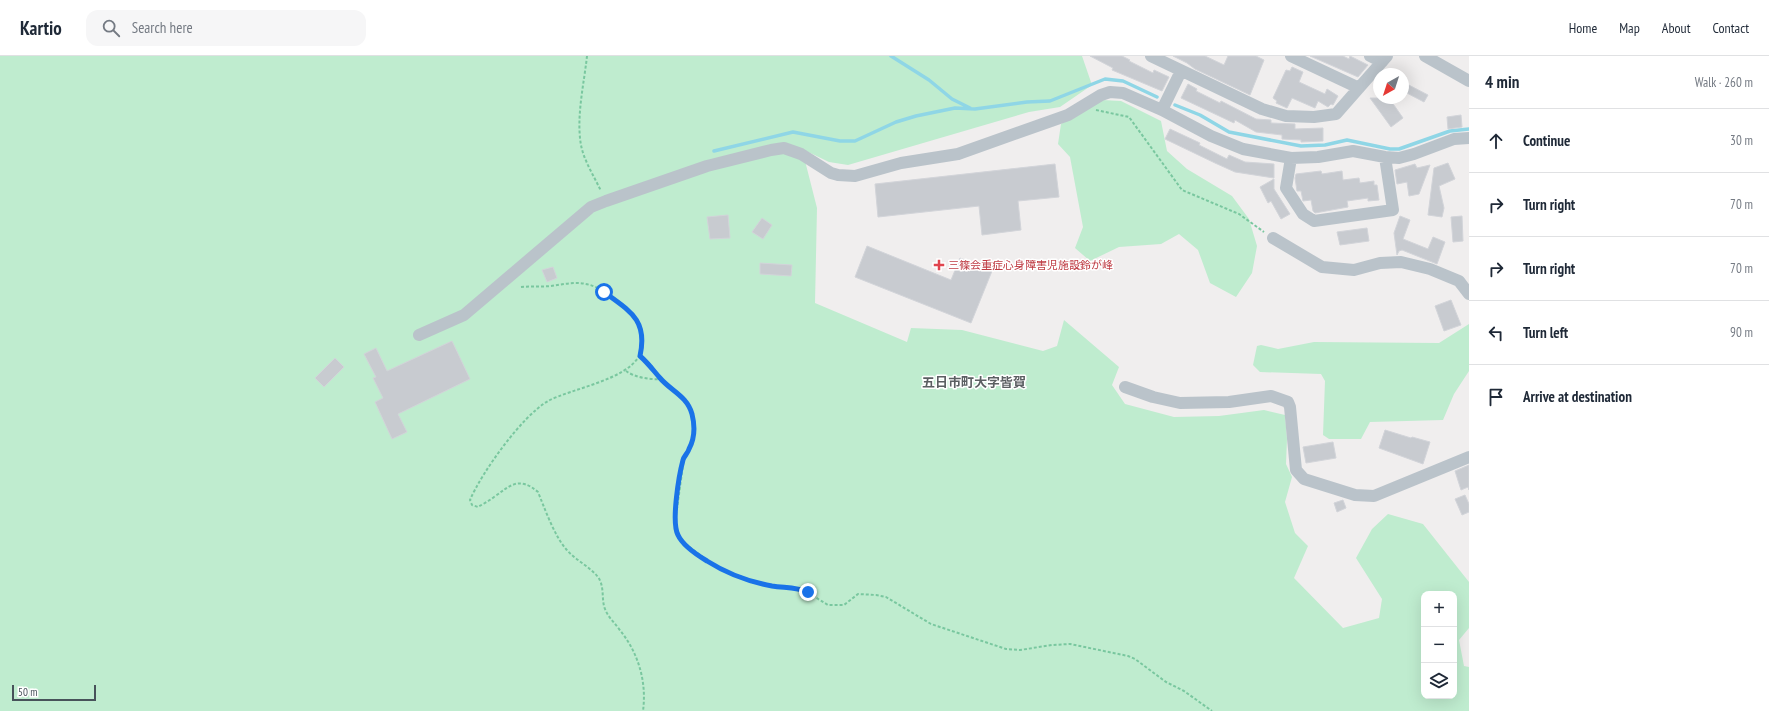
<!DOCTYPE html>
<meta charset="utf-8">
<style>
body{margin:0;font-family:"PT Sans Narrow","Noto Sans JP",sans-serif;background:#f6f6f7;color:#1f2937}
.controls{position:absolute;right:12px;bottom:12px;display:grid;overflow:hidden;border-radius:8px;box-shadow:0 4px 16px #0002}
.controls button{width:36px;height:36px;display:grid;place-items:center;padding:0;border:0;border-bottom:1px solid #e0e1e3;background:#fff;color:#1f2937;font:20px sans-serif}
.compass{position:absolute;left:1373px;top:12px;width:36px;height:36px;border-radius:50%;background:#fff;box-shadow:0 4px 16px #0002;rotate:219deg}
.scale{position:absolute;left:12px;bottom:10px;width:84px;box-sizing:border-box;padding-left:4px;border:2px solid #47525a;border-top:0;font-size:11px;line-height:14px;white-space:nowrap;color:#47525a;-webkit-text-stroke:3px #fff;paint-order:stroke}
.stop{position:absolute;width:12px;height:12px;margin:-9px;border:3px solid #1a73e8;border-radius:50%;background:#fff}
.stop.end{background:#1a73e8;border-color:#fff;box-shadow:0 1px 4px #0008}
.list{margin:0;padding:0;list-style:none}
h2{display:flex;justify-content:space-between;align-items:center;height:52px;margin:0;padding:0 16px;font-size:17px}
h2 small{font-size:13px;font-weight:400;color:#747a83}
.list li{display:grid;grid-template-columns:26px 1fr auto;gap:12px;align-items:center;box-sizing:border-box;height:64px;padding:0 16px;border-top:1px solid #e0e1e3}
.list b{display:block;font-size:15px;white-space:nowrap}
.list em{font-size:13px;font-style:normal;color:#747a83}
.icon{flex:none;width:22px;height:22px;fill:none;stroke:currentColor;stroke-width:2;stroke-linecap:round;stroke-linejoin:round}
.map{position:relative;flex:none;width:1469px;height:655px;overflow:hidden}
header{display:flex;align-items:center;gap:24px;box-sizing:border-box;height:56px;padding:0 20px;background:#fff;border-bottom:1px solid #e0e1e3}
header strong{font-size:19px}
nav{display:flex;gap:22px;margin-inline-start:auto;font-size:14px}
.search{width:280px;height:36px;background:#f6f6f7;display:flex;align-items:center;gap:10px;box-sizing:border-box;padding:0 14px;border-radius:12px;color:#747a83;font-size:15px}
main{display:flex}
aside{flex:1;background:#fff}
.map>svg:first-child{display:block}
.green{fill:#bfeccf;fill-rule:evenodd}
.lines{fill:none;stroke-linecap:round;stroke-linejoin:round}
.stream{stroke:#8fd6e6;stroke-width:3.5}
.building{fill:#c8cbd0;stroke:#d2d4d9}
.path{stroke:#79c79f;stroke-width:2;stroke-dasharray:3 2;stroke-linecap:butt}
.street{stroke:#bac3ca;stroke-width:12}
.route{stroke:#1a73e8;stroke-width:5}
.health-dot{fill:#e0444e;stroke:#fff;stroke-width:1.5}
.labels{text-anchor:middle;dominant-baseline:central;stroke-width:3;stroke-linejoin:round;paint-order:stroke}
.health-label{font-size:11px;fill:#be3a42;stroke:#fff;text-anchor:start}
.quarter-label{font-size:13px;font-weight:bold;fill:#5b5f62;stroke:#fff}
</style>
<header>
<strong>Kartio</strong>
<div class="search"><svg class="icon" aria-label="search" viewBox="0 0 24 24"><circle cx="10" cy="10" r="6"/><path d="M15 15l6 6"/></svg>Search here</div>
<nav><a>Home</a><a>Map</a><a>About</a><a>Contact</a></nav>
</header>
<main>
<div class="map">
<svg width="1469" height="655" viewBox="0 0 1469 655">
<rect width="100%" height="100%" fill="#f0eeee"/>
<path class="green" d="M 0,0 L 1082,0 L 1092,29 L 1060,51 L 1029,56 L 848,109 L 829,106 L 802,93 L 817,152 L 815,247 L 907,286 L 911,272 L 962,274 L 1043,295 L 1057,290 L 1064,264 L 1119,311 L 1112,329 L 1125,348 L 1174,361 L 1219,360 L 1264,354 L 1285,359 L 1287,383 L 1286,408 L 1292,421 L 1285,446 L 1295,477 L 1308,490 L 1294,522 L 1343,572 L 1379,562 L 1382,543 L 1356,502 L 1372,473 L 1388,458 L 1423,468 L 1469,526 L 1469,572 L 1459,584 L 1464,610 L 1469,611 L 1469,655 L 0,655 ZM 1424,538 L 1454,538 L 1454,640 L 1424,640 Z
M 1102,44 L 1121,45 L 1161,65 L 1167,95 L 1187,113 L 1232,140 L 1249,163 L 1257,190 L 1252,217 L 1236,241 L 1210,227 L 1198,194 L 1179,178 L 1161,188 L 1119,191 L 1090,205 L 1075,192 L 1083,171 L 1070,101 L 1058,88 L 1061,68 Z
M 1469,268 L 1469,315 L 1454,338 L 1443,364 L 1370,366 L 1361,383 L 1329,383 L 1323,379 L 1325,325 L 1321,318 L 1260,316 L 1253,309 L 1257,290 L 1261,289 L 1278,293 L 1314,286 L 1439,287 Z"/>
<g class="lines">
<path class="stream" d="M 891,0 L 929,24 L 952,43 L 970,52
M 1175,49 L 1200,59 L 1229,76 L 1301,90 L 1325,89 L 1347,84 L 1390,93 L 1399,93 L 1450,75 L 1469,73
M 714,95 L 793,76 L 840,85 L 855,85 L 896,66 L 916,60 L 955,52 L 975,53 L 1027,46 L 1050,45 L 1105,23 L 1123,25 L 1157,41"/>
</g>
<path class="building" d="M 1090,0 L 1122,0 L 1130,4 L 1129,5 L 1153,17 L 1154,14 L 1169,21 L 1162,35 L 1112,14 L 1113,12 Z
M 1173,0 L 1205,0 L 1224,9 L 1228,0 L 1256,0 L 1264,4 L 1250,39 L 1195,13 L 1187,7 Z
M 1310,0 L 1343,0 L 1349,3 L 1350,0 L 1368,9 L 1358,21 Z
M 1292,11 L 1303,16 L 1299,26 L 1325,38 L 1327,33 L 1338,40 L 1333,49 L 1331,48 L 1328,51 L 1318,45 L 1315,52 L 1292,42 L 1287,52 L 1276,47 L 1277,45 L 1273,42 L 1286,14 L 1290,15 Z
M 1403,26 L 1428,39 L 1424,46 L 1403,35 Z
M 1188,28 L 1197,33 L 1196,35 L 1220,47 L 1221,45 L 1256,63 L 1271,64 L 1271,67 L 1295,68 L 1295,73 L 1323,72 L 1323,85 L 1301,86 L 1301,84 L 1282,83 L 1282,79 L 1256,76 L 1235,64 L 1234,67 L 1181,42 Z
M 1370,42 L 1389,42 L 1403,62 L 1391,71 Z
M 1461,59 L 1462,71 L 1448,73 L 1447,61 Z
M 1170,73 L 1200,87 L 1199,89 L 1227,103 L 1229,99 L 1245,106 L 1274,108 L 1274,122 L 1235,116 L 1215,107 L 1165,83 Z
M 1448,107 L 1455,123 L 1439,130 L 1444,152 L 1442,161 L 1428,159 L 1434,112 Z
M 1055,108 L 1059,141 L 1018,145 L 1021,174 L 982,179 L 979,150 L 878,161 L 875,128 Z
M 1415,108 L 1417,112 L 1430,109 L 1419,138 L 1409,140 L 1407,126 L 1397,128 L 1395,114 Z
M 1321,115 L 1322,118 L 1342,115 L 1343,124 L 1359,122 L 1360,127 L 1374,125 L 1374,129 L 1377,129 L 1379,144 L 1368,145 L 1368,142 L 1347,145 L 1348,151 L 1315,157 L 1313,155 L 1311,144 L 1303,145 L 1301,135 L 1297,135 L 1295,122 L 1296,118 Z
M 1274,123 L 1274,133 L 1290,158 L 1281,163 L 1271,145 L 1268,147 L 1260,131 Z
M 728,159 L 730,182 L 710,183 L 707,161 Z
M 1400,160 L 1410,164 L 1403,183 L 1428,193 L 1433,181 L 1445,186 L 1437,208 L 1402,194 L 1399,195 L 1397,199 L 1394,177 Z
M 1462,160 L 1463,185 L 1453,186 L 1451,161 Z
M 762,162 L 772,169 L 763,183 L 752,176 Z
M 1367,172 L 1369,185 L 1340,189 L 1337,176 Z
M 867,190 L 951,224 L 960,202 L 992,215 L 971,267 L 855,221 Z
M 760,207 L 792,209 L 791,220 L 760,218 Z
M 553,211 L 557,222 L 547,226 L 542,214 Z
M 1451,244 L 1461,269 L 1444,275 L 1435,250 Z
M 452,285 L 470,323 L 398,358 L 407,376 L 392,383 L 375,346 L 383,342 L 373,322 L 376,321 L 364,298 L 376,292 L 387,315 Z
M 335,302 L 344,311 L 324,331 L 315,322 Z
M 1385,374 L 1411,382 L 1412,381 L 1430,386 L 1423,408 L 1379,392 Z
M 1333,386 L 1336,402 L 1306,407 L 1303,391 Z
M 1469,409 L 1469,434 L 1468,431 L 1461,434 L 1455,415 Z
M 1465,439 L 1469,448 L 1469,456 L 1462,459 L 1455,443 Z
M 1343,444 L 1346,452 L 1337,456 L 1334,447 Z"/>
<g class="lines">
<path class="path" d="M 587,0 C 584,28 576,61 581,89 C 584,105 594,120 601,135
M 1096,54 L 1129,61 L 1182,134 L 1239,158 L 1264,176
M 521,231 C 531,230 541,231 551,230 C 564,228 577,225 590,229 C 605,233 630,252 638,265 C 643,274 644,291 639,300 C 626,324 573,332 548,345 C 522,360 482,416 470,444 L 472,449 L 478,451 C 483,448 489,445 494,441 C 511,429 519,420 538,436 C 544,451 555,481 566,493 C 575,504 589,510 598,521 C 605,531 601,543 605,553 C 608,561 614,566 619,573 C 638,596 647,625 643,655
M 640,300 L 650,308 L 661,323 L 681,339 L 688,347 L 692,358 L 694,373 L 693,384 L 684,402 L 675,467 L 678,479 L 684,487 L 708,505 L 725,515 L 762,528 L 802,533 L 828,549 L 844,549 L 858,538 L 876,539 L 886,541 L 931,568 L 1006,593 L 1020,594 L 1052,589 L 1070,588 L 1128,600 L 1135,603 L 1166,626 L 1184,635 L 1212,655
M 626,315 C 634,321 650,324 661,323"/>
<path class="street" d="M 1151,0 L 1262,53 L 1286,60 L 1314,61 L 1336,58 L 1387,0
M 1291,0 L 1359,32
M 1370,0 L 1382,6
M 1425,0 L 1469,25
M 1162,54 L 1181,15
M 1291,102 L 1286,132 L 1303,158 L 1314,165 L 1393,154 L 1385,101
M 1273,182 L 1322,211 L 1354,214 L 1380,207 L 1401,206 L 1430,213 L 1459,225 L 1469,238
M 419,279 L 464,259 L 591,151 L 606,145 L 707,110 L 771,94 L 784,92 L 801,98 L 831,117 L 838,119 L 855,120 L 901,107 L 958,98 L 1068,59 L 1101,39 L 1110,36 L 1123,37 L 1162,54 L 1211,80 L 1243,93 L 1291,102 L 1318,101 L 1353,95 L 1385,101 L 1399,102 L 1414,98 L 1454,83 L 1469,82
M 1125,331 L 1153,341 L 1180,347 L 1229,346 L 1271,340 L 1288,346 L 1290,351 L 1296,414 L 1304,423 L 1355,439 L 1374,440 L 1469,401"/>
</g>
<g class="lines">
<path class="route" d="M 604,236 C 630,255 648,264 640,300 C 648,307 653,314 660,322 C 671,335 687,340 692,358 C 695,370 695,382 689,393 C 688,397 684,400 683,404 C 679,419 671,466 678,479 C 683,490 697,499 707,505 C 726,517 750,526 772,530 C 785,532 796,531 808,536"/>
</g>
<path class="health-dot" d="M937 203h4v4h4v4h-4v4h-4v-4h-4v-4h4z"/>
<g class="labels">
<g class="health-label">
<text x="948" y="209">三篠会重症心身障害児施設鈴が峰</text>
</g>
<g class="quarter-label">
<text x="974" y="326">五日市町大字皆賀</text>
</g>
</g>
</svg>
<div class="controls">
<button>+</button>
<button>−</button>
<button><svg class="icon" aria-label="layers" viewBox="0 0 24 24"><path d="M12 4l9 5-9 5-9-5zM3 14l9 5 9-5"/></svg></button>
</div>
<svg class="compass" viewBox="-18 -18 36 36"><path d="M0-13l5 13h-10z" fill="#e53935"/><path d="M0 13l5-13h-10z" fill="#747a83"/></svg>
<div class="scale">50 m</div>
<div class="stop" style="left:604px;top:236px"></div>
<div class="stop end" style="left:808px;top:536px"></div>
</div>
<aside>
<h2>4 min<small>Walk · 260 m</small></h2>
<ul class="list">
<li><svg class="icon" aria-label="ahead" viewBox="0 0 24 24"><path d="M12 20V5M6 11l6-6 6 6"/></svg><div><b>Continue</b></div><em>30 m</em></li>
<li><svg class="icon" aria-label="right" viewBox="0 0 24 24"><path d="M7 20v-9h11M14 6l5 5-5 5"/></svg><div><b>Turn right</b></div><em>70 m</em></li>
<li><svg class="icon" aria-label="right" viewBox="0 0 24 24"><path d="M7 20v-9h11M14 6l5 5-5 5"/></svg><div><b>Turn right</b></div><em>70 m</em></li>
<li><svg class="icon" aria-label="left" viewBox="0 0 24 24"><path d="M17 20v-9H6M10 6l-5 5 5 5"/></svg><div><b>Turn left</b></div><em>90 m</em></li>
<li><svg class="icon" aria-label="arrive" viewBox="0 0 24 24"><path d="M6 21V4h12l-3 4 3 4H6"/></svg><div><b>Arrive at destination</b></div></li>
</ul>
</aside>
</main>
